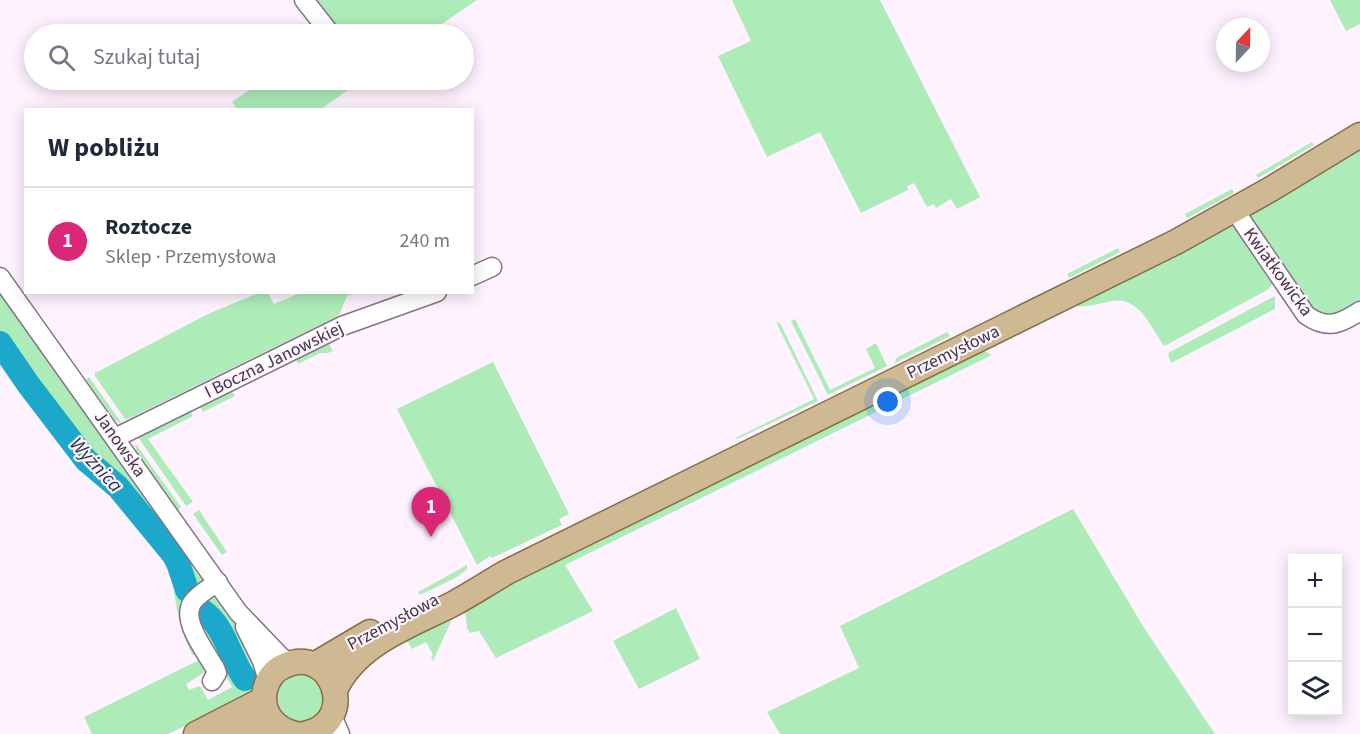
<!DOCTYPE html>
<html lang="pl">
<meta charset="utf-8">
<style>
body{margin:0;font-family:"Source Sans 3",sans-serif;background:#f6f6f7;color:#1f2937}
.controls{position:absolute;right:18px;bottom:18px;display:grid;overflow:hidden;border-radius:0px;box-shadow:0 3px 15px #0003}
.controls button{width:54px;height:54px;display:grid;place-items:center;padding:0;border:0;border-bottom:2px solid #e0e1e3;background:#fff;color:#1f2937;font:30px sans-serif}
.compass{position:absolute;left:1216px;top:18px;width:54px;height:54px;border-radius:50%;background:#fff;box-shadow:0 3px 15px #0003;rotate:22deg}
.you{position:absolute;left:888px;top:402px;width:21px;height:21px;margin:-15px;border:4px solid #fff;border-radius:50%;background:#1a73e8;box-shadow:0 0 0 9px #1a73e833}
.badge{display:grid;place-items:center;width:39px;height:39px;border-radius:50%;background:#db2777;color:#fff;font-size:20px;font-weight:700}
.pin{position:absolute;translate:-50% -50px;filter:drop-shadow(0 2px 3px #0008)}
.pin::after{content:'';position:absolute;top:32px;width:21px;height:18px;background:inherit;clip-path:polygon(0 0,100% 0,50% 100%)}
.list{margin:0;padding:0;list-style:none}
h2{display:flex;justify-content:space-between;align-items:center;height:78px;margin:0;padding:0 24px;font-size:26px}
h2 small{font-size:20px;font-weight:400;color:#747a83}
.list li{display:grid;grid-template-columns:39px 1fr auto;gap:18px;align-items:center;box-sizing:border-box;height:108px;padding:0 24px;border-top:2px solid #e0e1e3}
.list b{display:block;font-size:22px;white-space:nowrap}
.list p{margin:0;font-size:20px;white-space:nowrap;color:#747a83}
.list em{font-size:20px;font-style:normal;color:#747a83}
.icon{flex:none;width:33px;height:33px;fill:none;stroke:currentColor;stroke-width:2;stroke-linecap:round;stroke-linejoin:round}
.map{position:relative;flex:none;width:1360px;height:734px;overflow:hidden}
.search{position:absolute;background:#fff;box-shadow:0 3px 15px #0003;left:24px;top:24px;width:450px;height:66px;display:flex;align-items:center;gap:15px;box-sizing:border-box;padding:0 21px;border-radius:33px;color:#747a83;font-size:22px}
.panel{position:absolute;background:#fff;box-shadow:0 3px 15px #0003;left:24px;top:108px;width:450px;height:186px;border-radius:0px}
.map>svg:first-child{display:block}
.green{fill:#adecb9}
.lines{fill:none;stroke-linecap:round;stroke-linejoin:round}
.river{stroke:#1ba8cb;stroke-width:24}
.minor-casing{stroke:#857485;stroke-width:21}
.major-casing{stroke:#876d46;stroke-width:27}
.minor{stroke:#fff;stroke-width:18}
.major{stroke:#ceb992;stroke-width:24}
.labels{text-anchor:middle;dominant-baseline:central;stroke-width:4.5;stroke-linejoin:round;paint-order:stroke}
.street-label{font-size:18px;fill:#3f383f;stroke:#fdf2fd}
.water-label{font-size:20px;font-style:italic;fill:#1f343b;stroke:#fdf2fd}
</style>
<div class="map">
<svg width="1360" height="734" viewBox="0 0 1360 734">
<rect width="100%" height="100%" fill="#fdf2fd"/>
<path class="green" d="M 307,0 L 477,0 L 427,34 L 335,34 Z
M 732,0 L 880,0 L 980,197 L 957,209 L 951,199 L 936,208 L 934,204 L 927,207 L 914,183 L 907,186 L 908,190 L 861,213 L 820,132 L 767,157 L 718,56 L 751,41 Z
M 1330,0 L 1360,0 L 1360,24 L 1346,31 Z
M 264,80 L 362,80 L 321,109 L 237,109 L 232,102 Z
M 1312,142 L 1314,145 L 1258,178 L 1256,175 Z
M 1360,146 L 1360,306 L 1346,315 L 1317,317 L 1248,215 Z
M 1232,189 L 1234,193 L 1187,218 L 1185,214 Z
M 1231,226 L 1236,226 L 1274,283 L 1267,290 L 1170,343 L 1164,346 C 1151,327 1139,296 1112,301 C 1099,303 1088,308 1075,306 L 1077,302 Z
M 1118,248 L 1120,252 L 1069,278 L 1067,274 Z
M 261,292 L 268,293 L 274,304 L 300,293 L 355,293 L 347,296 L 340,313 L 336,317 L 128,419 L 125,419 L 95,376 L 95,373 L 208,314 Z
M 0,294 L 180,547 L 178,551 L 174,553 L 118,485 L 88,459 L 29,383 L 0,341 Z
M 1275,296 L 1275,309 L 1171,363 L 1168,354 L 1170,352 Z
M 795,319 L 830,390 L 875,368 L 866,349 L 876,343 L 887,366 L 828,395 L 791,321 Z
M 776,322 L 780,323 L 818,401 L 737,439 L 736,438 L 814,399 Z
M 947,332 L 950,336 L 895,363 L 896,358 Z
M 327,340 L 333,351 L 328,353 L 320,353 L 298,364 L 294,356 Z
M 981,349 L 992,355 L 565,565 L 593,611 L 496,658 L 479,631 L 470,633 L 467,628 L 465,607 L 562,556 Z
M 493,362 L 569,514 L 559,519 L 562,525 L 492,558 L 490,556 L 477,565 L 397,409 Z
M 89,377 L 123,425 L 115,420 L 86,380 Z
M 230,389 L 235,396 L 203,412 L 200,406 Z
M 189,409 L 193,416 L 148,439 L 193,502 L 186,506 L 138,437 L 138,435 Z
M 135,443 L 181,507 L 178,510 L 136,450 Z
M 1073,509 L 1146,631 L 1215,734 L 780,734 L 767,712 L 859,668 L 840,626 Z
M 199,510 L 227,552 L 222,555 L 193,514 Z
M 185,555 L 203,581 L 200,590 L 197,650 L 193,656 C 177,625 175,599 171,565 L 162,569 Z
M 467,565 L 467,569 L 457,577 L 420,595 L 418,592 Z
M 212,594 L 238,627 L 256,663 L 258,678 L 253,691 L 241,700 L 168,734 L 92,734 L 84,717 L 199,660 L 207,671 L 186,684 L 189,690 L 200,686 L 208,700 L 232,687 L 196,627 L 194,608 Z
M 676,608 L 700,659 L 639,689 L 613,641 Z
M 453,617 L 433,661 L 431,657 L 433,655 L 426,642 L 412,649 L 404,635 Z
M 296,670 L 320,679 L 325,705 L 315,719 L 298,724 L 278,715 L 274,687 Z"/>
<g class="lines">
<path class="river" d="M 0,343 L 28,384 L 86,460 L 118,487 L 173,554 L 178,563 L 187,590
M 204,612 C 225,627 230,659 245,679"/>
<g class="minor-casing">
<path id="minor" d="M 304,0 L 330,33
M 1235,211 L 1306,315 C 1327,330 1340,324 1360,311
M 472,276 L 492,267
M 0,277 L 238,612 L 280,656 L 290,663
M 115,438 L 342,326 L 437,292
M 245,627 L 262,661 L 268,681
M 212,681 L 217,673 L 215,668 C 206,652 181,621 192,603 C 197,595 209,588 218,582
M 332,716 L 340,734"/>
</g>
<g class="major-casing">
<path id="major" d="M 314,665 L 370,632
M 335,690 C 356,644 409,626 451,605 C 470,595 488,583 507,572 L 1176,242 L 1271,189 L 1360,135
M 196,734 L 264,699
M 221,734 L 274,723
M 296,734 C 275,730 260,712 265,690 C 267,680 274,670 284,666 C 332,643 361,723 304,734"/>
</g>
<use href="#minor" class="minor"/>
<use href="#major" class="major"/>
</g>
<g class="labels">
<g class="street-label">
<text transform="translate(1278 272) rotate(54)">Kwiatkowicka</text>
<text transform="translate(953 352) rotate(-26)">Przemysłowa</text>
<text transform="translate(274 360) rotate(-26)">I Boczna Janowskiej</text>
<text transform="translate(120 444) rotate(55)">Janowska</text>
<text transform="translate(393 622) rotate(-28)">Przemysłowa</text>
</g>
<g class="water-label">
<text transform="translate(96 465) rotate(47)">Wyżnica</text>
</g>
</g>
</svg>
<div class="controls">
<button>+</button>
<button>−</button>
<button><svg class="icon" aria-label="layers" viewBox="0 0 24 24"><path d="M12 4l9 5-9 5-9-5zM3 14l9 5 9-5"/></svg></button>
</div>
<svg class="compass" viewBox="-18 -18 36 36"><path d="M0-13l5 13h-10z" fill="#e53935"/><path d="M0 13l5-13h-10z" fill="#747a83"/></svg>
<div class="you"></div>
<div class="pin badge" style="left:431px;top:537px">1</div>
<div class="search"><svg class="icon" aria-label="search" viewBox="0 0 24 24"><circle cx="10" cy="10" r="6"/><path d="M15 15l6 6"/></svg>Szukaj tutaj</div>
<section class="panel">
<h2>W pobliżu<small></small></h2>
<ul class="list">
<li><span class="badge">1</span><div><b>Roztocze</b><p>Sklep · Przemysłowa</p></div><em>240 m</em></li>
</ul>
</section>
</div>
